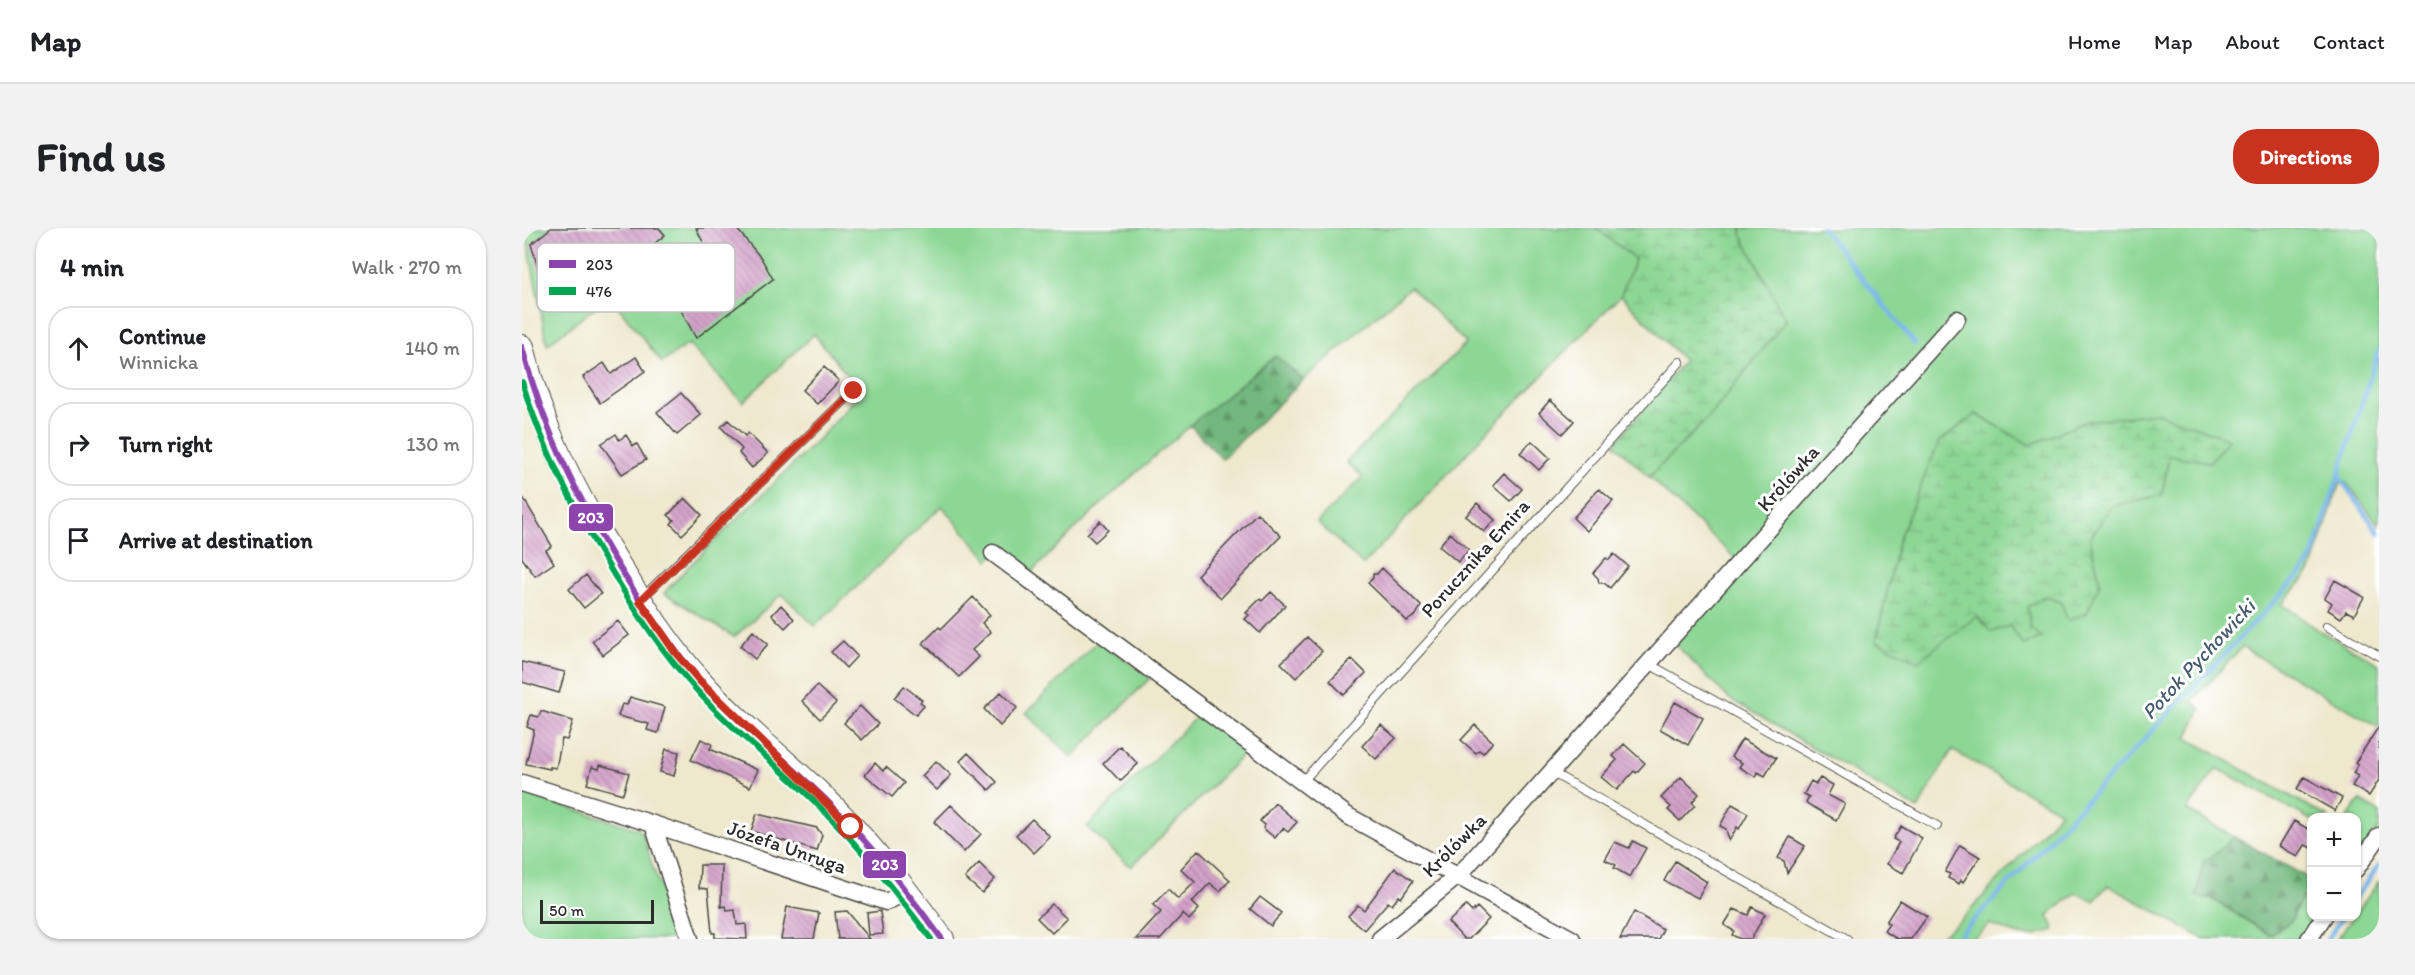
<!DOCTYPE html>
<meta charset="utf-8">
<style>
body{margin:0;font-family:Itim,sans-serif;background:#f2f2f2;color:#202124}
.controls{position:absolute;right:18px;bottom:18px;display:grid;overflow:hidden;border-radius:12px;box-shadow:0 2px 4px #0004}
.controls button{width:54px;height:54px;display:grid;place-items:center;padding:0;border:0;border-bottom:2px solid #e0e0e0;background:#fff;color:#202124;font:30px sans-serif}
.scale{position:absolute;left:18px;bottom:15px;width:114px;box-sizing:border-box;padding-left:6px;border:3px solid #2b2b2b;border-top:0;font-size:16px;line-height:21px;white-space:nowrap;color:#2b2b2b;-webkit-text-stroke:4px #fff;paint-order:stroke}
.stop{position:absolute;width:18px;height:18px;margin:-14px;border:4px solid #c8321e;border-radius:50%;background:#fff}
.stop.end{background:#c8321e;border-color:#fff;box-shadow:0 2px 6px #0008}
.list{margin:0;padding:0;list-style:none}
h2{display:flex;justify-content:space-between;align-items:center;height:78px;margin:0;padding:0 24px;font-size:26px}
h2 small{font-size:20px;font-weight:400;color:#757577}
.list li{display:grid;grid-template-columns:39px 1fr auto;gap:18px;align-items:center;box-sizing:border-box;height:84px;margin:0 12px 12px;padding:0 12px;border:2px solid #e0e0e0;border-radius:24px}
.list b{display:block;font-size:22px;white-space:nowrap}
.list p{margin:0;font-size:20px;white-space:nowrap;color:#757577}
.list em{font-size:20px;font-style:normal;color:#757577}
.icon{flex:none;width:33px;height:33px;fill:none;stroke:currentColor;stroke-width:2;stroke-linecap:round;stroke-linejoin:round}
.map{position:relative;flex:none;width:1857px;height:711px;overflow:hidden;border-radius:24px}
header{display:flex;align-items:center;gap:36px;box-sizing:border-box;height:84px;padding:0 30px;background:#fff;border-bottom:2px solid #e0e0e0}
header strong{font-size:28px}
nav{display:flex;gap:33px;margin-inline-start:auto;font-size:21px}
.intro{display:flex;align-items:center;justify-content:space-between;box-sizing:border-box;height:144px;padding:0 36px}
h1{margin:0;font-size:42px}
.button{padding:15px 27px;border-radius:24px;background:#c8321e;color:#fff;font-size:21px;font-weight:700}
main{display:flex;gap:36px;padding:0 36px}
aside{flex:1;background:#fff;border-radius:24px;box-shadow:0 2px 4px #0004}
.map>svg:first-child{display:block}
.grass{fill:#8dd794;stroke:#5c8160;stroke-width:1.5;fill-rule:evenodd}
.forest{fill:url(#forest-firs);stroke:#4e7254;stroke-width:1.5}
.wetland{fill:url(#wetland-marsh);stroke:#5c8160;stroke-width:1.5}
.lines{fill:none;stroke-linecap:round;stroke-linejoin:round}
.stream{stroke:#79b6eb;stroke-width:4.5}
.building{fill:url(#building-back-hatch)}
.lane-casing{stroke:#484743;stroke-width:10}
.street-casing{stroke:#484743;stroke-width:19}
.secondary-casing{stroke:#484743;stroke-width:26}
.lane{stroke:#fff;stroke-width:8}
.street{stroke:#fff;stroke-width:16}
.secondary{stroke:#fff;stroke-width:24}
.bus-1-casing{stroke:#fff;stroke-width:10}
.bus-2-casing{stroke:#fff;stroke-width:10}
.bus-1{stroke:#8e44ad;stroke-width:6}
.bus-2{stroke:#00a651;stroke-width:6}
.route{stroke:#c8321e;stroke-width:8}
.labels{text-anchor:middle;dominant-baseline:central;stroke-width:6;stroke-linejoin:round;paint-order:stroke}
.street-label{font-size:20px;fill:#2b2b2b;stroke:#fff}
.water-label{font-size:21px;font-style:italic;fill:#465c6e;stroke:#fff}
.key{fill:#fff;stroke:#bfbfbf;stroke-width:1.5}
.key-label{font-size:16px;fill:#2b2b2b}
.line-badge{stroke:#fff;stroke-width:2}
.badge-label{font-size:16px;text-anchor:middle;font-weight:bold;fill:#fff}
</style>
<header>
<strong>Map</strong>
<nav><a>Home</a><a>Map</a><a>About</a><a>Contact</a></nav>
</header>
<div class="intro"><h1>Find us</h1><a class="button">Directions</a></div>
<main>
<aside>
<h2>4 min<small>Walk · 270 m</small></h2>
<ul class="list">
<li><svg class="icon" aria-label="ahead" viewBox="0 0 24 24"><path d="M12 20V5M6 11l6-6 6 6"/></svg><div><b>Continue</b><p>Winnicka</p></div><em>140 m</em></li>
<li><svg class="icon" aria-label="right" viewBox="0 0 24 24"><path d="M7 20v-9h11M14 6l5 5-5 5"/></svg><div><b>Turn right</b></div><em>130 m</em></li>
<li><svg class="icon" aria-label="arrive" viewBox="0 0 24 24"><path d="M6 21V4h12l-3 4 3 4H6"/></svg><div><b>Arrive at destination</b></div></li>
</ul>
</aside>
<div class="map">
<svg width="1857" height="711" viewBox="0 0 1857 711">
<defs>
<pattern id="forest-firs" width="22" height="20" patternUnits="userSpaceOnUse" patternTransform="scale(1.5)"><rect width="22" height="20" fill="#72b87e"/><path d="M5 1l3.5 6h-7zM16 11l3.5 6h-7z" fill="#5e9667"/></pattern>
<pattern id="wetland-marsh" width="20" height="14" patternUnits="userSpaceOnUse" patternTransform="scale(1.5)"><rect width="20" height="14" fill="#8dd794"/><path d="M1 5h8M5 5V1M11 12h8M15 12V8" fill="none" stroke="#7ab980"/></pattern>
<pattern id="building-back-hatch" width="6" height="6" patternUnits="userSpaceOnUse" patternTransform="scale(1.5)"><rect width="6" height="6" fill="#d4a2ca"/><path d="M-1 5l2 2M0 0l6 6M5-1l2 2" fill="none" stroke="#ac84a4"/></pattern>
</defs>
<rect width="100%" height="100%" fill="#fff"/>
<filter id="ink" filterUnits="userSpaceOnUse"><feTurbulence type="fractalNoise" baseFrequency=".0167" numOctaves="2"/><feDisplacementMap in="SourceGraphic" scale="12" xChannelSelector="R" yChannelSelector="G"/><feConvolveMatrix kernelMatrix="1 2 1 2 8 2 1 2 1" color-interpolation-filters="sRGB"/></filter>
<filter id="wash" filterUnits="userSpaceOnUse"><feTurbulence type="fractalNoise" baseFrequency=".008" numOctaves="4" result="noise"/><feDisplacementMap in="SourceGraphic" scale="24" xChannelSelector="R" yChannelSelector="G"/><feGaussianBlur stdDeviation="1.35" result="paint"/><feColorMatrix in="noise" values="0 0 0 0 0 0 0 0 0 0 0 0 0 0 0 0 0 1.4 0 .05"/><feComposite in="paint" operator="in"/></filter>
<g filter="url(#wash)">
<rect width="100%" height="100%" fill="#eee8cd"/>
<path class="grass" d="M 3,0 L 1074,0 L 1114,31 L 1099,67 L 959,210 L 841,337 L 795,294 L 841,249 L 824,234 L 944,115 L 888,59 L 781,152 L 753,128 C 669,196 585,266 510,344 L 482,316 L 467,332 L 420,278 L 293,398 L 260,366 L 212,409 L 142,365 C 205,295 279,236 339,164 L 292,106 L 221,174 L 166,116 L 140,135 L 88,68 L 25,117 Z
M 1220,0 L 1857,0 L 1857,297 L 1824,254 L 1817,257 L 1789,343 L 1760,376 L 1798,403 L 1857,436 L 1857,499 L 1720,419 L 1670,473 L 1679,481 L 1665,510 L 1806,589 L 1790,590 L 1789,592 L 1695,540 L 1665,582 L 1712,609 L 1688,630 L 1682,632 L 1674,668 L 1689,670 L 1748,707 L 1769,693 L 1780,670 L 1789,669 L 1790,688 L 1796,689 L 1780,711 L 1682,711 L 1586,657 L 1572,673 L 1554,665 L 1526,687 L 1533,702 C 1502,711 1498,709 1468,696 L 1451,711 L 1415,711 L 1439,692 L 1539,584 L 1430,522 L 1396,581 L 1206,470 L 1154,417 L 1213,330 L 1127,249 L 1189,187 ZM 1454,186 L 1508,218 L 1565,193 L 1688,234 L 1647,227 L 1640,267 L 1590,278 L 1568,310 L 1578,355 L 1539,374 L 1523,368 L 1505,379 L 1509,401 L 1519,409 L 1455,388 Z
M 577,412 L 628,450 L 550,529 L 504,485 Z
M 677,486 L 724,524 L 609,639 L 565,599 Z
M 0,565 L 116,601 L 121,606 L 131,640 L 160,711 L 0,711 Z
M 1838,572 L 1857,584 L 1857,600 L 1835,632 L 1834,590 L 1825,590 Z
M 1857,653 L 1857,711 L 1815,711 L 1831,689 L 1834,688 L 1835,684 Z"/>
<path class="forest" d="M 754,128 L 781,152 L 700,231 L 668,197 Z
M 1712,609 L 1783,648 L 1789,654 L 1789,670 L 1780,670 L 1769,693 L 1748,707 L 1689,670 L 1674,668 L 1682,632 L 1688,630 Z"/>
<path class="wetland" d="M 1074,0 L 1220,0 L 1219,6 L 1264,92 L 1189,187 L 1127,249 L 1092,216 L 1162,133 L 1099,67 L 1113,31 Z
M 1636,185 L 1707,211 L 1688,234 L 1647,227 L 1640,267 L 1590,278 L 1568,310 L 1578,355 L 1565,385 L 1546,393 L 1539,374 L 1523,368 L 1505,379 L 1509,401 L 1520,409 L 1502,417 L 1488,398 L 1469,404 L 1455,388 L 1396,433 L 1354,413 L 1377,310 L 1417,214 L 1454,186 L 1508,217 L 1565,193 Z"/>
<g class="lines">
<path class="stream" d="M 1300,0 L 1393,116
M 1817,249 L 1857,305
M 1834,669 L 1857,637
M 1434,711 L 1785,339 L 1791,327 L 1857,122
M 1805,711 L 1821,688"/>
</g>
<g id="blocks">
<path class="building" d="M 29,0 L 137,0 L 143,7 L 74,63 L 51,35 L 31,24 L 31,39 L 17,43 L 9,16 Z
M 174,0 L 214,0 L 239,30 L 251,51 L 174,110 L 147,60 L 132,21 L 153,44 L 164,50 L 174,44 L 177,49 L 175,43 L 191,34 Z
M 114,129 L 123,143 L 78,175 L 61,149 L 82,135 L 89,146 Z
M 302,139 L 317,153 L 295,176 L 280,162 Z
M 159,165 L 179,187 L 155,207 L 135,184 Z
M 1028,172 L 1052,193 L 1040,206 L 1017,185 Z
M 206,192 L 223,208 L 226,205 L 246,225 L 230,240 L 217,225 L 220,221 L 199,199 Z
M 94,206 L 97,212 L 104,207 L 111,218 L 115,216 L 124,232 L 100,246 L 79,216 Z
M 1010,213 L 1028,230 L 1017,242 L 998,225 Z
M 982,245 L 1000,261 L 989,273 L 971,257 Z
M 1077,261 L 1091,273 L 1065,303 L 1051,290 Z
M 0,268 L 30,318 L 24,322 L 32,335 L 13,348 L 0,330 Z
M 163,270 L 180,287 L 160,307 L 149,296 L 152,292 L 146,287 Z
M 955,275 L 973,292 L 962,304 L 944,288 Z
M 735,285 L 759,308 L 699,370 L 675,347 Z
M 578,293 L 586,302 L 573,314 L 565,306 Z
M 928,305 L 947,322 L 936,334 L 917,318 Z
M 1092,326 L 1106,338 L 1088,360 L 1082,355 L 1077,355 L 1076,350 L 1071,345 L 1084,330 L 1087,332 Z
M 860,340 L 899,378 L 894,387 L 885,393 L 846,355 L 851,350 L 851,346 L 855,346 Z
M 64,347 L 79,366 L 62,380 L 47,361 Z
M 1813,352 L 1842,369 L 1832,387 L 1824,383 L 1819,390 L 1806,382 L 1810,375 L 1803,370 Z
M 749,364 L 763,377 L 738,405 L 723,391 L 727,387 L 724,385 L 738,371 L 740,373 Z
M 451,369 L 468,387 L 460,395 L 469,404 L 450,422 L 457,429 L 437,449 L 401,415 L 417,399 L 419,401 Z
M 259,377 L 272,391 L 263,400 L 250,387 Z
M 96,393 L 107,407 L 81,427 L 70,413 Z
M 231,403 L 246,416 L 233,431 L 218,418 Z
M 785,409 L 800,423 L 774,450 L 759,435 Z
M 321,413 L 335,428 L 324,440 L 309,424 Z
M 830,431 L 844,445 L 822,467 L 808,453 Z
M 0,434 L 43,444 L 37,465 L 0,454 Z
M 295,458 L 314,475 L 298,491 L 280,473 Z
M 382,458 L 400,472 L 398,474 L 402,478 L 394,487 L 372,470 Z
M 479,464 L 495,480 L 478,498 L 462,481 Z
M 108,469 L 143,479 L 136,505 L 125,502 L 127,496 L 96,488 L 100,476 L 105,477 Z
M 1153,474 L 1181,490 L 1166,517 L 1138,501 Z
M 338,478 L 356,496 L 340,512 L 322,495 Z
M 19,483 L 51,493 L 45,512 L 40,511 L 34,540 L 28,539 L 28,541 L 4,536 L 12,502 L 5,499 L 9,487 L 17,489 Z
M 859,497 L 874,510 L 854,531 L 840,518 Z
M 953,497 L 971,514 L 961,525 L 957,522 L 954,525 L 939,512 Z
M 1857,498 L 1857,552 L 1847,568 L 1830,558 L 1836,548 L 1831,545 L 1836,537 L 1833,535 Z
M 179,511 L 190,516 L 188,521 L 236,542 L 228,559 L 169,532 Z
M 1220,511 L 1254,530 L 1243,548 L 1236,544 L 1234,549 L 1217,539 L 1220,535 L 1209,529 Z
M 1102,516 L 1123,535 L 1114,545 L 1112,543 L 1095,562 L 1079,549 L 1095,532 L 1091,528 Z
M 598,518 L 616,536 L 598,553 L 581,535 Z
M 144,521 L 157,524 L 152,548 L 138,544 Z
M 446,525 L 475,554 L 467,562 L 438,533 Z
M 414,533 L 429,547 L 415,562 L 400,548 Z
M 353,535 L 361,543 L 364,539 L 382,555 L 370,569 L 343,547 Z
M 78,537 L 107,545 L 101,566 L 65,556 L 70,539 L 77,541 Z
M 1159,549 L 1177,566 L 1170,574 L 1173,577 L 1158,593 L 1146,582 L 1149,579 L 1139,570 Z
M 1782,549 L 1820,570 L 1813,583 L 1775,561 Z
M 1298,550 L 1311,557 L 1306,567 L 1323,576 L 1314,592 L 1284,575 L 1287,569 L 1282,566 L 1289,553 L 1294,556 Z
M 753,575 L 775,594 L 766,604 L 761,600 L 753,610 L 741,600 L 743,597 L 738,593 Z
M 1210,576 L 1226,585 L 1217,601 L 1215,599 L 1207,613 L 1204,601 L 1198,598 Z
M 429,577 L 459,606 L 442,624 L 412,594 Z
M 235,586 L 295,600 L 300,607 L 295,623 L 229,603 Z
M 510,591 L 528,609 L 512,625 L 494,607 Z
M 1772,593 L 1790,603 L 1790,620 L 1783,617 L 1776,629 L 1757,618 Z
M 1379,598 L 1400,610 L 1381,645 L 1365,636 L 1377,614 L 1371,611 Z
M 1268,609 L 1283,618 L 1265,645 L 1262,633 L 1256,630 Z
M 1111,613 L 1124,620 L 1108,649 L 1092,640 L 1094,637 L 1083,632 L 1093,614 L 1107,620 Z
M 1438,617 L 1458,629 L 1441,654 L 1439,652 L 1437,656 L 1426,650 L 1428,646 L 1423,644 Z
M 676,622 L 708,652 L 698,663 L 688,655 L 670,674 L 677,681 L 667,692 L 661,686 L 638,711 L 614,711 L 639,684 L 631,677 L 646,661 L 656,671 L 673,654 L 659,641 Z
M 1153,633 L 1185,654 L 1176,670 L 1142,653 Z
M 457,635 L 473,651 L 460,665 L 443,650 Z
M 178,637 L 200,637 L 199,679 L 204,678 L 205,683 L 213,682 L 215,697 L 224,696 L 225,711 L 193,710 L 193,705 L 190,705 L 186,661 L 177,660 Z
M 873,640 L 891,653 L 879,670 L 877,668 L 870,677 L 866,674 L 842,702 L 826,688 L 836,677 L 842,682 Z
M 738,669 L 759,685 L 749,698 L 728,681 Z
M 1378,672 L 1405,689 L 1389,711 L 1375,711 L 1362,703 L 1367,696 L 1364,694 Z
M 530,676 L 545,690 L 530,705 L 515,690 Z
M 944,678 L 950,684 L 955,679 L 967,691 L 947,711 L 942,711 L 926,694 Z
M 265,679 L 297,685 L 292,711 L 259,711 Z
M 1230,679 L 1243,686 L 1229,711 L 1218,711 L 1210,707 L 1212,703 L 1202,697 L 1212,681 L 1226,687 Z
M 325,683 L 348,711 L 316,711 L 313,684 Z
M 358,683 L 361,706 L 347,707 L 345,685 Z
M 1112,684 L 1141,701 L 1136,711 L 1098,711 Z"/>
</g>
</g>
<g filter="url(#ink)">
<use href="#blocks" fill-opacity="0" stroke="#484743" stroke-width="1.5"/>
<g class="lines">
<g class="lane-casing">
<path id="lane" d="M 120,370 L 332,163
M 1805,398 L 1857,428
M 1127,436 L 1415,598
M 1029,544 L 1325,711
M 780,554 L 1158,134"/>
</g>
<g class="street-casing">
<path id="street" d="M 471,325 L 826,588 L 1050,711
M 0,555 L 131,596 L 364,674 L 385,664
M 131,596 L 168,711
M 1834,641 L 1857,608
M 858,711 L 937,647 L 1435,91
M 1787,711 L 1802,688"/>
</g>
<g class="secondary-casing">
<path id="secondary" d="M 0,119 C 19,202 53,266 97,338 C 121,378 146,418 178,453 C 217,497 265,534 307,575 C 349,617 385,664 420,711"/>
</g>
<use href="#lane" class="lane"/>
<use href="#street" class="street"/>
<use href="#secondary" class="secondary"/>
<g class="bus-1-casing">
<path id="bus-1" d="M 0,119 C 21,200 56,271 99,342 C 123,381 148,419 178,453 C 218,497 265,533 307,575 C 349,616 385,664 420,711"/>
</g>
<g class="bus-2-casing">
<path id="bus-2" d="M 0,154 C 21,222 53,282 89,342 C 113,383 139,422 170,457 C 210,503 259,539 301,582 C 341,622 375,666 409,711"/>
</g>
<use href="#bus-1" class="bus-1"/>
<use href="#bus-2" class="bus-2"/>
</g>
</g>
<g class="lines" filter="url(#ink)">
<path class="route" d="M 329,599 L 178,453 L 153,424 L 118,373 L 332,163"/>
</g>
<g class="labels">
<g class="street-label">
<text transform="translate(1266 250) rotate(-48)">Królówka</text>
<text transform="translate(953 330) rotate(-48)">Porucznika Emira</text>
<text transform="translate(932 617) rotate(-45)">Królówka</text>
<text transform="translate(265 619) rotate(19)">Józefa Unruga</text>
</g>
<g class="water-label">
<text transform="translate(1676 431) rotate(-47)">Potok Pychowicki</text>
</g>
</g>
<rect x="15" y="15" width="198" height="69" rx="9" class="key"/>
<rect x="27" y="32" width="27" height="8" fill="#8e44ad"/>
<rect x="27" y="59" width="27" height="8" fill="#00a651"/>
<g class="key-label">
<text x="64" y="42">203</text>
<text x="64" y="69">476</text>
</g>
<g class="line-badge">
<rect x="46" y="275" width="46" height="29" rx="6" fill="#8e44ad"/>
<rect x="340" y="622" width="45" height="29" rx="6" fill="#8e44ad"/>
</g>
<g class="badge-label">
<text x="69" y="295">203</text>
<text x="363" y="642">203</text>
</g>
</svg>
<div class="controls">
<button>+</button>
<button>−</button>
</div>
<div class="scale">50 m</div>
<div class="stop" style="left:329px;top:599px"></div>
<div class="stop end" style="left:332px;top:163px"></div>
</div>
</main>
